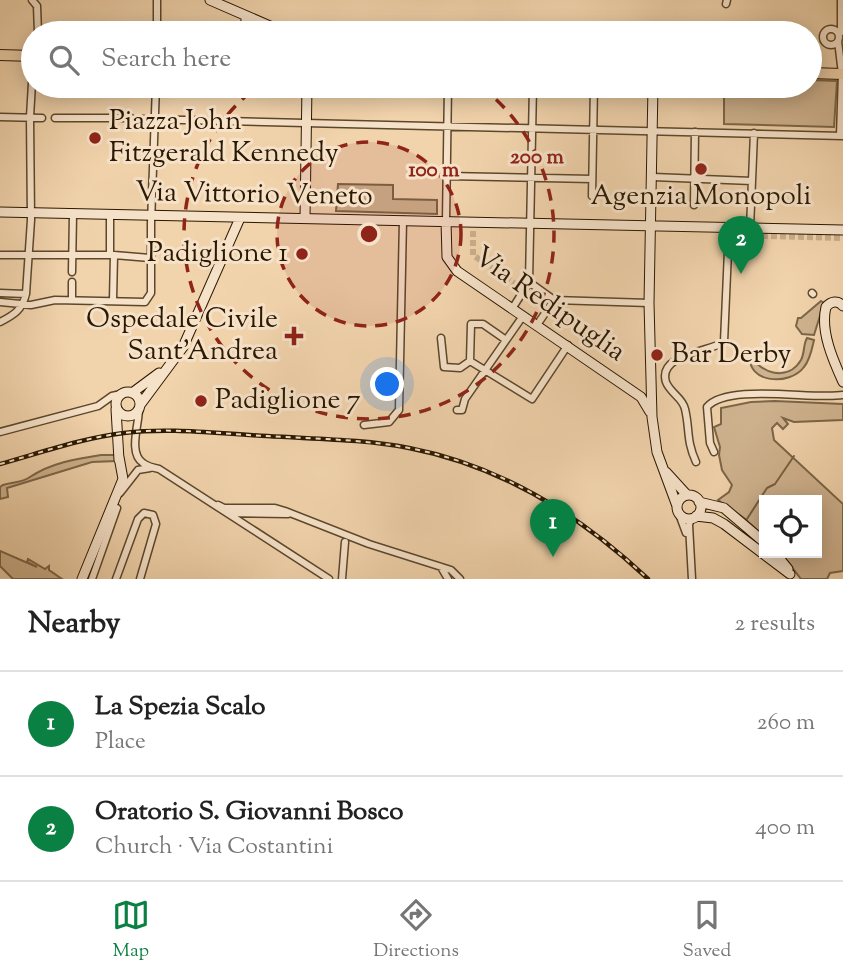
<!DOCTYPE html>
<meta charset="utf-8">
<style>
body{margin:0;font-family:"Sorts Mill Goudy",serif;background:#f2f2f2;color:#222}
.controls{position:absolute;right:21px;bottom:21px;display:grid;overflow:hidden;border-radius:0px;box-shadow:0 4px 18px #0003}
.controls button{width:63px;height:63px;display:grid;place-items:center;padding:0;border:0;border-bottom:2px solid #e0e0e0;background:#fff;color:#222;font:35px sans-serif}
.you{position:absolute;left:388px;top:385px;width:24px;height:24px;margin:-18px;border:5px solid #fff;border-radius:50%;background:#1a73e8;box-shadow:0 0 0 10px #1a73e833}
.badge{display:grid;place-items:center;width:46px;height:46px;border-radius:50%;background:#0b8043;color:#fff;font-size:23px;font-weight:700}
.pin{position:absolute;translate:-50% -58px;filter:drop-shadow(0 2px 4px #0008)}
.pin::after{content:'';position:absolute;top:37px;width:24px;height:21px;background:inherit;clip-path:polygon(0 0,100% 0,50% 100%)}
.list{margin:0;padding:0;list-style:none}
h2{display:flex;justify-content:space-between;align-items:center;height:91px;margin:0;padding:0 28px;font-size:30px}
h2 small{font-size:23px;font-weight:400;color:#767676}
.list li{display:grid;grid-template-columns:46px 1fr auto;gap:21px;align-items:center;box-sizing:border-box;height:105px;padding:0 28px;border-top:2px solid #e0e0e0}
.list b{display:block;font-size:26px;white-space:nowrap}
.list p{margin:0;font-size:23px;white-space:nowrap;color:#767676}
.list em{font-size:23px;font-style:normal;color:#767676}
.icon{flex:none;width:38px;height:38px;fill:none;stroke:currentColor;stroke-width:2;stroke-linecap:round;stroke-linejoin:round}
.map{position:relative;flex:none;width:843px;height:579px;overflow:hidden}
.search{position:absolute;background:#fff;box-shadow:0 4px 18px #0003;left:21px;right:21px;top:21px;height:77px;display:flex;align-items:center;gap:18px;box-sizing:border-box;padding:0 24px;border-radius:38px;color:#767676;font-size:26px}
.sheet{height:301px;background:#fff}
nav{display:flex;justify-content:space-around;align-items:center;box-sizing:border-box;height:98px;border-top:2px solid #e0e0e0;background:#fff;font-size:19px;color:#767676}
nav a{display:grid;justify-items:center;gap:4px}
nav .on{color:#0b8043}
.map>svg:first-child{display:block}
.green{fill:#cfb38f;stroke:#7c6648;stroke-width:2}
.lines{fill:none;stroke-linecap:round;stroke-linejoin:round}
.stream{stroke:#796244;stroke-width:2}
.street-tunnel{stroke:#c9ae8a;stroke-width:6;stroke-dasharray:6 3;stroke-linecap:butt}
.street-casing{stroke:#5c472b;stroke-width:9}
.secondary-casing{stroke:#2a1800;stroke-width:11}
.primary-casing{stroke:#2a1800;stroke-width:12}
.street{stroke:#f6e2c9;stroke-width:6}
.secondary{stroke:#f6e2c9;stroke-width:9}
.primary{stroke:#f1d3ac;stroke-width:10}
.rail-casing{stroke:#2a1800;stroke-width:4.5}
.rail{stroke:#f6e2c9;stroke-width:2;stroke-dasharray:5;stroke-linecap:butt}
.ring{fill:none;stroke:#8f2418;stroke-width:3.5;stroke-dasharray:12 9}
.poi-dot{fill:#8f2418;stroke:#f6e2c9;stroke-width:2.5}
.labels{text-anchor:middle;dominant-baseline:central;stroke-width:6;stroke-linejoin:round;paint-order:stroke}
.poi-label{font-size:28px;fill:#2a1800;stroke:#f6e2c9;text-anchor:start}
.street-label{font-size:28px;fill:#2a1800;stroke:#f6e2c9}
.centre{fill:#8f2418;stroke:#f6e2c9;stroke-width:3.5}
.ring-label{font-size:21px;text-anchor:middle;font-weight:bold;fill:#8f2418;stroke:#f6e2c9;stroke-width:6;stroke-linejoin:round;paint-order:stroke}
</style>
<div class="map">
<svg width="843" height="579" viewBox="0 0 843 579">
<rect width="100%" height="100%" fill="#f1d3ac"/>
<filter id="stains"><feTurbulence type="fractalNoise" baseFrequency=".00286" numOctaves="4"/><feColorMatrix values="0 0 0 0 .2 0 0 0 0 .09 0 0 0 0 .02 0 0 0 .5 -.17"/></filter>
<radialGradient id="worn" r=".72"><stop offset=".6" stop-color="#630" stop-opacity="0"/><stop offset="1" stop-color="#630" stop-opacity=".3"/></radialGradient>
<path class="green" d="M 810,80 L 837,81 L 834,127 L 724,124 L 724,86 L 810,86 Z
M 338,184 L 393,185 L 393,199 L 437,200 L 437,214 L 336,211 Z
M 821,301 L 824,303 L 814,335 L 802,334 L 796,326 L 798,318 L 801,318 Z
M 807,338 L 814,340 C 812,349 810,360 804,367 C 790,386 746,384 750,354 C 760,374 788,382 801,360 C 805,352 803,345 807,338 Z
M 775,401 L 843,404 L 843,420 L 794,422 L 783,418 L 788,424 L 783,429 L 777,423 L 772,428 L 774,440 L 843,504 L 843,571 L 830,573 L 827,579 L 801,579 L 781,553 L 817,553 L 817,500 L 764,500 L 764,536 L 744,518 L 718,500 L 729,492 L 732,485 L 722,470 L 719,455 L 720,447 L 714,427 L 721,424 L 721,408 L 751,402 Z
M 101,455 L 116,455 L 116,461 L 92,462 L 7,488 L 8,497 L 0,499 L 0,487 L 3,485 C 12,482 22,483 30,477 C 51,463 75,459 101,455 Z
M 0,551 L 37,567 L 27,562 L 28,559 L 45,569 L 49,566 L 49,570 L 62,579 L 13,579 L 0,566 Z"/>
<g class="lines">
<path class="stream" d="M 747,519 L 767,488 L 775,484 L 794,456"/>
<path class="street-tunnel" d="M 473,231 L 473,255 L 518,286
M 735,235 L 843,238"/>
<g class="street-casing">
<path id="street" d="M 32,0 L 37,6 L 38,33
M 157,0 L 157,33
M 726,4 L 727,0
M823 37a8 8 0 1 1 16 0a8 8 0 1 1-16 0Z
M 841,32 L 841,0
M 838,41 L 842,74 L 840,136
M 0,117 L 42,118
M 55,118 L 131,118
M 143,119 L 843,136
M 447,176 L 592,179
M 653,177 L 752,181
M 592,196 L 594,86
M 694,205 L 695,132
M 446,221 L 448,86
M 750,228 L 754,133
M 0,255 L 114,255 L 150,258
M 110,255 L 110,214
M 72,272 L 73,214
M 529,282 L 533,86
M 0,293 L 26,294
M 812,293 L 813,294
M 72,300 L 72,282
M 113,300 L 114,255
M 554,300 L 649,303
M 0,302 L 31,305 L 55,300 L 145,302 L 151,293 L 151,223 L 156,86
M 512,309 L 529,282 L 554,300 L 537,325
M 0,322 C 14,315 22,310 26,294 L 31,220 L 30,117 L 33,66
M 441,338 L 444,367 L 460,368 L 470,361
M 506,340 L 483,324 L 471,324 L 470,361 L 532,399 L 568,345
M 139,409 C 139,424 128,453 143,463 C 147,466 154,468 159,469 L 329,579
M 457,410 L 462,410 L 465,399 L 523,316
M 364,425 L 389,422 L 399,410 L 403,220
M 0,432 L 98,406 L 112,396 L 121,394
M 714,452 L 710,443 L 707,407 C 728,383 813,400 843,395
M 696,462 C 686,440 690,430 685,409 C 683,398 670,393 666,382 C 657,354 712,351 724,342 L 729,228
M 120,493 L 138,470 L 150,468
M 218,505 L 224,508 L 275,508 L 285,511 L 369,544 L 451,570 L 460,579
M 229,513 L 288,514
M 679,514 L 686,533
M 691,518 L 689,525 L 692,579
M 441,567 L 448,579
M 92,579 L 117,508
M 116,579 L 138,519 L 144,513 L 153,515 L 156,524 L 140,579
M 342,579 L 345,542"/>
</g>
<g class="secondary-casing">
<path id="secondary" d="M 210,0 L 286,33
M 246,33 L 246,16
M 653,86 L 649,303 L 652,417 L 657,452 L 677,506
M 0,212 L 843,230
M 305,218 L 307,86
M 446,221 L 447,257 L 457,271 L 641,397 L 650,412
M 843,306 C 838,300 831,301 826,307 C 820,331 833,360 843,382
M116 404a12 12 0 1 1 24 0a12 12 0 1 1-24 0Z
M 132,393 L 159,373
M 140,405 L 183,347 L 240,218
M 116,409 L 119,460
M 666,472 L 687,495
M677 507a12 12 0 1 1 24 0a12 12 0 1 1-24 0Z
M 699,502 L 724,508 L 764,542
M 696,516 L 713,518 L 724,524 L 790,574
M 775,553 L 788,569
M 82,579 L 123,479 L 119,457"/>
</g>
<g class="primary-casing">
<path id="primary" d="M 0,55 L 33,56
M 810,73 L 843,74"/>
</g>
<use href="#street" class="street"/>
<use href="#secondary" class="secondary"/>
<use href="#primary" class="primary"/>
<g class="rail-casing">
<path id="rail" d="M 0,464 C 40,453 82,438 124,433 C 171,427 220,434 267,436 C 314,439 363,439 409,448 C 502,466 580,515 648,579"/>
</g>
<use href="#rail" class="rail"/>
</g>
<circle cx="369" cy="234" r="92" fill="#8f2418" fill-opacity=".12"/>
<g class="ring">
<circle cx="369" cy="234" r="92"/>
<path d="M480 86A185 185 0 1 1 258 86"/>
</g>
<g class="poi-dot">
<circle cx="95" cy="138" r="7"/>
<circle cx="701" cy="169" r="7"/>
<circle cx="302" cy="254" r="7"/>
<path d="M290.5 325.5h7v7h7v7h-7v7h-7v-7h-7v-7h7z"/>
<circle cx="657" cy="355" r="7"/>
<circle cx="201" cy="401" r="7"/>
</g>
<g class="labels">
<g class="poi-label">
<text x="109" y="122">Piazza John<tspan x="109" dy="32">Fitzgerald Kennedy</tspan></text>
<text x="701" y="197" text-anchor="middle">Agenzia Monopoli</text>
<text x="288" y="254" text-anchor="end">Padiglione 1</text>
<text x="278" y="320" text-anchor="end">Ospedale Civile<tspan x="278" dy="32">Sant'Andrea</tspan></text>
<text x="671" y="355">Bar Derby</text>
<text x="215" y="401">Padiglione 7</text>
</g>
<g class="street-label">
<text transform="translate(254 195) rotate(1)">Via Vittorio Veneto</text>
<text transform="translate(549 305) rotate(35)">Via Redipuglia</text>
</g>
</g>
<circle cx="369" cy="234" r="10" class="centre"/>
<g class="ring-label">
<text x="537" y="163">200 m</text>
<text x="434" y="176">100 m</text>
</g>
<rect width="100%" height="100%" filter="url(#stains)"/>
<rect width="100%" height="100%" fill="url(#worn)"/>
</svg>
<div class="controls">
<button><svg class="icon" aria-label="locate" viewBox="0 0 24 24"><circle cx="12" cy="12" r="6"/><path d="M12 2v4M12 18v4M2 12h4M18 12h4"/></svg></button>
</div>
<div class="you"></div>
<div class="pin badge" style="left:553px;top:557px">1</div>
<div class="pin badge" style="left:741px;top:274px">2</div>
<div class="search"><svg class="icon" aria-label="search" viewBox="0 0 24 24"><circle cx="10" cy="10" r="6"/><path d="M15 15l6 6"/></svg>Search here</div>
</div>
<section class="sheet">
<h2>Nearby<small>2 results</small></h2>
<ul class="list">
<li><span class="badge">1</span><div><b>La Spezia Scalo</b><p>Place</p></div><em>260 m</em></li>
<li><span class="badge">2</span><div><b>Oratorio S. Giovanni Bosco</b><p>Church · Via Costantini</p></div><em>400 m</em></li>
</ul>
</section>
<nav>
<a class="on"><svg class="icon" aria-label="map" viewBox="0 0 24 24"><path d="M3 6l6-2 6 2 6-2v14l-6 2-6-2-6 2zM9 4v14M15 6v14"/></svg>Map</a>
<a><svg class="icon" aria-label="directions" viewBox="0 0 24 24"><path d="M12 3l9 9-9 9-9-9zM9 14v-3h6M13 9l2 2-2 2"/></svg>Directions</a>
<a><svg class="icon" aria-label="saved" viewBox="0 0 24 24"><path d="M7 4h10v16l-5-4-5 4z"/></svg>Saved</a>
</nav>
